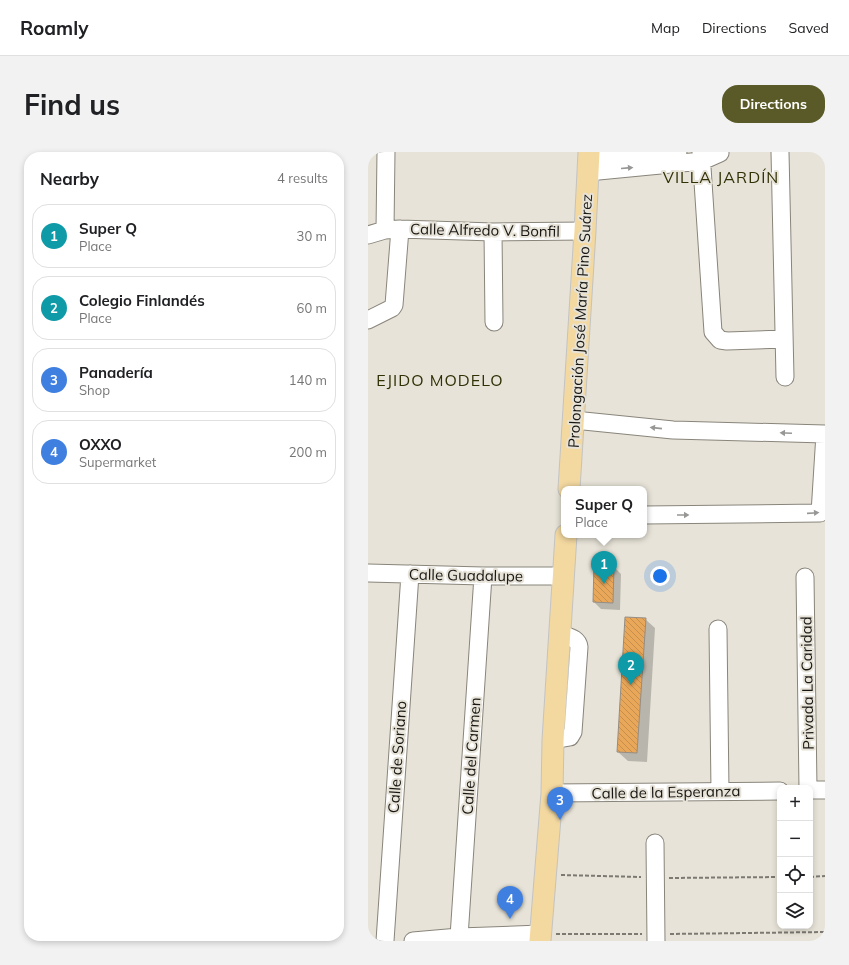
<!DOCTYPE html>
<meta charset="utf-8">
<style>
body{margin:0;font-family:Mulish,sans-serif;background:#f2f2f2;color:#202124}
.controls{position:absolute;right:12px;bottom:12px;display:grid;overflow:hidden;border-radius:8px;box-shadow:0 2px 6px #0003}
.controls button{width:36px;height:36px;display:grid;place-items:center;padding:0;border:0;border-bottom:1px solid #e0e0e0;background:#fff;color:#202124;font:20px sans-serif}
.you{position:absolute;left:292px;top:424px;width:14px;height:14px;margin:-10px;border:3px solid #fff;border-radius:50%;background:#1a73e8;box-shadow:0 0 0 6px #1a73e833}
.badge{display:grid;place-items:center;width:26px;height:26px;border-radius:50%;background:#595a27;color:#fff;font-size:13px;font-weight:700}
.pin{position:absolute;translate:-50% -33px;filter:drop-shadow(0 1px 2px #0008)}
.pin::after{content:'';position:absolute;top:21px;width:14px;height:12px;background:inherit;clip-path:polygon(0 0,100% 0,50% 100%)}
.popup{position:absolute;left:193px;top:334px;width:86px;height:52px;box-sizing:border-box;display:grid;place-content:center;border-radius:8px;background:#fff;filter:drop-shadow(0 1px 3px #0005);font-size:13px;white-space:nowrap;color:#757577}
.popup b{font-size:15px;color:#202124}
.popup::after{content:'';position:absolute;left:50%;top:100%;margin-left:-8px;border:8px solid transparent;border-top-color:#fff}
.list{margin:0;padding:0;list-style:none}
h2{display:flex;justify-content:space-between;align-items:center;height:52px;margin:0;padding:0 16px;font-size:17px}
h2 small{font-size:13px;font-weight:400;color:#757577}
.list li{display:grid;grid-template-columns:26px 1fr auto;gap:12px;align-items:center;box-sizing:border-box;height:64px;margin:0 8px 8px;padding:0 8px;border:1px solid #e0e0e0;border-radius:16px}
.list b{display:block;font-size:15px;white-space:nowrap}
.list p{margin:0;font-size:13px;white-space:nowrap;color:#757577}
.list em{font-size:13px;font-style:normal;color:#757577}
.icon{flex:none;width:22px;height:22px;fill:none;stroke:currentColor;stroke-width:2;stroke-linecap:round;stroke-linejoin:round}
.map{position:relative;flex:none;width:457px;height:789px;overflow:hidden;border-radius:16px}
header{display:flex;align-items:center;gap:24px;box-sizing:border-box;height:56px;padding:0 20px;background:#fff;border-bottom:1px solid #e0e0e0}
header strong{font-size:19px}
nav{display:flex;gap:22px;margin-inline-start:auto;font-size:14px}
.intro{display:flex;align-items:center;justify-content:space-between;box-sizing:border-box;height:96px;padding:0 24px}
h1{margin:0;font-size:28px}
.button{padding:10px 18px;border-radius:16px;background:#595a27;color:#fff;font-size:14px;font-weight:700}
main{display:flex;gap:24px;padding:0 24px}
aside{flex:1;background:#fff;border-radius:16px;box-shadow:0 2px 6px #0003}
.map>svg:first-child{display:block}
.shadow{fill:#0003}
.building{fill:url(#building-back-hatch);stroke:#958d84}
.lines{fill:none;stroke-linecap:round;stroke-linejoin:round}
.minor-casing{stroke:#89857b;stroke-width:19}
.major-casing{stroke:#c3c3c2;stroke-width:23}
.path{stroke:#7b7971;stroke-width:2;stroke-dasharray:4 2;stroke-linecap:butt}
.minor{stroke:#fff;stroke-width:17}
.major{stroke:#f3d8a0;stroke-width:21}
.oneway{fill:#979795}
.labels{text-anchor:middle;dominant-baseline:central;stroke-width:4;stroke-linejoin:round;paint-order:stroke}
.street-label{font-size:15px;fill:#181713;stroke:#e7e3d8}
.neighbourhood-label{font-size:16px;letter-spacing:1px;fill:#313106;stroke:#e7e3d8}
</style>
<header>
<strong>Roamly</strong>
<nav><a>Map</a><a>Directions</a><a>Saved</a></nav>
</header>
<div class="intro"><h1>Find us</h1><a class="button">Directions</a></div>
<main>
<aside>
<h2>Nearby<small>4 results</small></h2>
<ul class="list">
<li><span class="badge" style="background:#0f9aa8">1</span><div><b>Super Q</b><p>Place</p></div><em>30 m</em></li>
<li><span class="badge" style="background:#0f9aa8">2</span><div><b>Colegio Finlandés</b><p>Place</p></div><em>60 m</em></li>
<li><span class="badge" style="background:#3f7fe0">3</span><div><b>Panadería</b><p>Shop</p></div><em>140 m</em></li>
<li><span class="badge" style="background:#3f7fe0">4</span><div><b>OXXO</b><p>Supermarket</p></div><em>200 m</em></li>
</ul>
</aside>
<div class="map">
<svg width="457" height="789" viewBox="0 0 457 789">
<defs>
<pattern id="building-back-hatch" width="6" height="6" patternUnits="userSpaceOnUse"><rect width="6" height="6" fill="#e9a75a"/><path d="M-1 5l2 2M0 0l6 6M5-1l2 2" fill="none" stroke="#c78f4d"/></pattern>
</defs>
<rect width="100%" height="100%" fill="#e7e3d8"/>
<path class="shadow" d="M 246,415 L 253,422 L 252,458 L 233,457 L 226,450 Z
M 277,467 L 287,476 L 279,610 L 260,609 L 250,600 Z"/>
<path class="building" d="M 226,413 L 246,414 L 245,451 L 225,450 Z
M 257,465 L 278,466 L 269,601 L 249,600 Z"/>
<g class="lines">
<g class="minor-casing">
<path id="minor" d="M 333,0 L 345,180 L 352,188 L 359,189 L 416,187
M 412,0 L 417,225
M 221,5 L 310,0
M 220,20 L 334,9 L 352,1
M 17,78 L 18,0
M 125,80 L 126,170
M 0,83 L 17,78 L 32,77 L 125,80 L 217,79
M 0,168 L 24,156 L 26,153 L 32,77
M 206,268 L 305,278 L 457,282
M 276,363 L 452,361 L 457,282
M 0,421 L 115,424 L 195,424
M 437,425 L 440,636
M 350,477 L 352,639
M 185,588 L 202,585 L 205,580 L 211,495 C 210,486 201,485 193,482
M 442,638 L 457,638
M 184,641 L 412,639
M 287,691 L 288,789
M 91,785 L 115,424
M 17,789 L 42,422
M 45,789 L 91,785 L 173,782"/>
</g>
<g class="major-casing">
<path id="major" d="M 201,337 L 217,79 L 221,0
M 172,789 L 184,641 L 185,588 L 198,383"/>
</g>
<path class="path" d="M 193,723 L 273,725
M 442,725 L 457,724
M 301,726 L 412,725
M 188,782 L 274,782
M 302,782 L 457,780"/>
<use href="#minor" class="minor"/>
<use href="#major" class="major"/>
</g>
<defs><path id="oneway-solid" d="M-6-.8H1V-3.2L6.5 0L1 3.2V.8H-6Z"/></defs>
<g class="oneway">
<use href="#oneway-solid" transform="translate(259 16) rotate(-5)"/>
<use href="#oneway-solid" transform="translate(288 276) rotate(-174)"/>
<use href="#oneway-solid" transform="translate(418 281) rotate(-178)"/>
<use href="#oneway-solid" transform="translate(445 361) rotate(-4)"/>
<use href="#oneway-solid" transform="translate(315 363)"/>
</g>
<g class="labels">
<g class="street-label">
<text transform="translate(117 78) rotate(1)">Calle Alfredo V. Bonfil</text>
<text transform="translate(212 169) rotate(-87)">Prolongación José María Pino Suárez</text>
<text transform="translate(98 423) rotate(1)">Calle Guadalupe</text>
<text transform="translate(439 531) rotate(-91)">Privada La Caridad</text>
<text transform="translate(103 604) rotate(-86)">Calle del Carmen</text>
<text transform="translate(29 605) rotate(-86)">Calle de Soriano</text>
<text transform="translate(298 640) rotate(-1)">Calle de la Esperanza</text>
</g>
<g class="neighbourhood-label">
<text x="353" y="25">VILLA JARDÍN</text>
<text x="72" y="228">EJIDO MODELO</text>
</g>
</g>
</svg>
<div class="controls">
<button>+</button>
<button>−</button>
<button><svg class="icon" aria-label="locate" viewBox="0 0 24 24"><circle cx="12" cy="12" r="6"/><path d="M12 2v4M12 18v4M2 12h4M18 12h4"/></svg></button>
<button><svg class="icon" aria-label="layers" viewBox="0 0 24 24"><path d="M12 4l9 5-9 5-9-5zM3 14l9 5 9-5"/></svg></button>
</div>
<div class="you"></div>
<div class="pin badge" style="left:236px;top:432px;background:#0f9aa8">1</div>
<div class="popup"><b>Super Q</b>Place</div>
<div class="pin badge" style="left:263px;top:533px;background:#0f9aa8">2</div>
<div class="pin badge" style="left:192px;top:668px;background:#3f7fe0">3</div>
<div class="pin badge" style="left:142px;top:767px;background:#3f7fe0">4</div>
</div>
</main>
